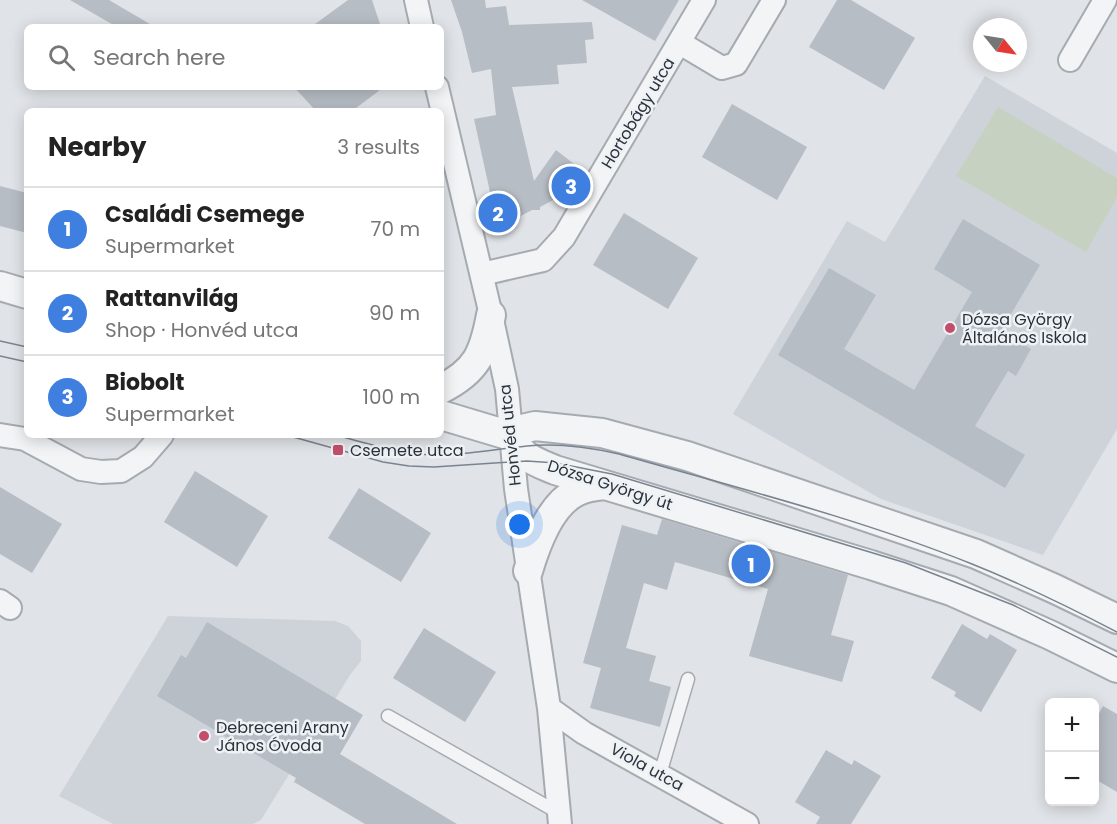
<!DOCTYPE html>
<meta charset="utf-8">
<style>
body{margin:0;font-family:Poppins,sans-serif;background:#f6f6f6;color:#222}
.controls{position:absolute;right:18px;bottom:18px;display:grid;overflow:hidden;border-radius:9px;box-shadow:0 3px 15px #0003}
.controls button{width:54px;height:54px;display:grid;place-items:center;padding:0;border:0;border-bottom:2px solid #e0e0e0;background:#fff;color:#222;font:30px sans-serif}
.compass{position:absolute;left:973px;top:18px;width:54px;height:54px;border-radius:50%;background:#fff;box-shadow:0 3px 15px #0003;rotate:120deg}
.you{position:absolute;left:520px;top:525px;width:21px;height:21px;margin:-15px;border:4px solid #fff;border-radius:50%;background:#1a73e8;box-shadow:0 0 0 9px #1a73e833}
.badge{display:grid;place-items:center;width:39px;height:39px;border-radius:50%;background:#c34e6b;color:#fff;font-size:20px;font-weight:700}
.pin{position:absolute;translate:-50% -50%;border:3px solid #fff;box-shadow:0 2px 6px #0006}
.list{margin:0;padding:0;list-style:none}
h2{display:flex;justify-content:space-between;align-items:center;height:78px;margin:0;padding:0 24px;font-size:26px}
h2 small{font-size:20px;font-weight:400;color:#767676}
.list li{display:grid;grid-template-columns:39px 1fr auto;gap:18px;align-items:center;box-sizing:border-box;height:84px;padding:0 24px;border-top:2px solid #e0e0e0}
.list b{display:block;font-size:22px;white-space:nowrap}
.list p{margin:0;font-size:20px;white-space:nowrap;color:#767676}
.list em{font-size:20px;font-style:normal;color:#767676}
.icon{flex:none;width:33px;height:33px;fill:none;stroke:currentColor;stroke-width:2;stroke-linecap:round;stroke-linejoin:round}
.map{position:relative;flex:none;width:1117px;height:824px;overflow:hidden}
.search{position:absolute;background:#fff;box-shadow:0 3px 15px #0003;left:24px;top:24px;width:420px;height:66px;display:flex;align-items:center;gap:15px;box-sizing:border-box;padding:0 21px;border-radius:9px;color:#767676;font-size:22px}
.panel{position:absolute;background:#fff;box-shadow:0 3px 15px #0003;left:24px;top:108px;width:420px;height:330px;border-radius:9px}
.map>svg:first-child{display:block}
.built{fill:#ced3d9}
.green{fill:#c7d1c1}
.building{fill:#b7bdc4}
.lines{fill:none;stroke-linecap:round;stroke-linejoin:round}
.service-casing{stroke:#a6abb1;stroke-width:15}
.minor-casing{stroke:#a6abb1;stroke-width:26}
.tertiary-casing{stroke:#a6abb1;stroke-width:32}
.service{stroke:#f2f4f6;stroke-width:12}
.minor{stroke:#f2f4f6;stroke-width:22}
.tertiary{stroke:#f2f4f6;stroke-width:28}
.tram{stroke:#7a8490;stroke-width:1.5}
.poi-dot{fill:#c34e6b;stroke:#eff2f5;stroke-width:2}
.labels{text-anchor:middle;dominant-baseline:central;stroke-width:5;stroke-linejoin:round;paint-order:stroke}
.street-label{font-size:16px;fill:#2a333d;stroke:#eff2f5}
.poi-label{font-size:16px;fill:#2a333d;stroke:#eff2f5;text-anchor:start}
</style>
<div class="map">
<svg width="1117" height="824" viewBox="0 0 1117 824">
<rect width="100%" height="100%" fill="#e0e3e7"/>
<path class="built" d="M 985,76 L 1117,153 L 1117,429 L 1043,555 L 881,499 L 733,414 L 847,221 L 885,242 Z
M 168,616 L 335,621 L 348,626 L 361,641 L 361,661 L 350,675 L 261,820 L 253,824 L 113,824 L 59,796 Z"/>
<path class="green" d="M 998,107 L 1117,178 L 1117,197 L 1086,252 L 956,176 Z"/>
<path class="building" d="M 70,0 L 109,0 L 155,27 L 117,27 Z
M 348,0 L 372,0 L 381,27 L 311,27 Z
M 451,0 L 485,0 L 486,8 L 506,6 L 509,25 L 592,22 L 594,39 L 585,40 L 587,63 L 557,65 L 559,84 L 512,87 L 534,181 L 556,150 L 578,167 L 555,199 L 540,207 L 540,210 L 532,210 L 503,225 L 512,213 L 495,215 L 474,119 L 496,115 L 491,69 L 472,73 L 462,32 Z
M 582,0 L 679,0 L 655,41 Z
M 837,0 L 851,0 L 915,38 L 884,90 L 809,47 Z
M 294,87 L 384,87 L 352,111 L 316,111 Z
M 732,104 L 807,147 L 777,200 L 702,157 Z
M 0,186 L 27,193 L 27,233 L 0,226 Z
M 624,213 L 698,258 L 668,309 L 593,265 Z
M 963,219 L 1040,265 L 1001,331 L 1031,349 L 1016,376 L 1008,371 L 975,426 L 1025,455 L 1005,488 L 778,355 L 829,268 L 876,295 L 844,349 L 914,390 L 972,292 L 934,269 Z
M 195,471 L 268,516 L 237,567 L 164,522 Z
M 0,487 L 62,524 L 32,573 L 0,554 Z
M 359,488 L 431,533 L 401,582 L 328,538 Z
M 662,519 L 848,575 L 831,635 L 854,641 L 842,682 L 749,656 L 768,589 L 675,562 L 667,590 L 644,583 L 626,648 L 656,656 L 649,681 L 671,687 L 660,727 L 590,708 L 601,668 L 583,663 L 622,525 L 657,535 Z
M 207,622 L 363,715 L 340,754 L 457,824 L 365,824 L 294,782 L 296,778 L 157,696 L 181,655 L 186,658 Z
M 962,624 L 987,639 L 990,634 L 1017,650 L 981,712 L 954,696 L 956,692 L 931,678 Z
M 424,628 L 496,672 L 465,722 L 393,678 Z
M 1103,706 L 1117,714 L 1117,792 L 1095,779 L 1095,721 Z
M 826,750 L 852,765 L 854,760 L 881,776 L 851,824 L 816,824 L 820,817 L 795,802 Z"/>
<g class="lines">
<g class="service-casing">
<path id="service" d="M 388,716 L 559,813
M 660,774 L 688,679"/>
</g>
<g class="minor-casing">
<path id="minor" d="M 416,0 L 422,27
M 680,43 L 722,68 L 736,64 L 774,0
M 1070,60 L 1105,0
M 437,87 L 491,315 L 507,389 L 516,489 L 549,708 L 560,824
M 482,274 L 543,260 L 564,237 L 704,0
M 0,435 L 25,439 L 81,469 L 101,472 L 121,471 L 143,457 L 162,435
M 0,601 L 10,608
M 549,708 L 584,733 L 747,824"/>
</g>
<g class="tertiary-casing">
<path id="tertiary" d="M 0,286 L 27,294
M 441,389 C 477,371 484,353 491,315
M 441,415 L 511,436
M 511,436 C 522,458 534,461 555,470 L 871,565 L 951,591 L 1050,635 L 1117,668
M 511,436 L 522,429 L 535,426 L 602,433 L 687,456 L 976,554 L 1055,589 L 1117,619
M 528,571 C 536,544 550,505 576,492 C 585,487 594,486 604,485"/>
</g>
<use href="#service" class="service"/>
<use href="#minor" class="minor"/>
<use href="#tertiary" class="tertiary"/>
<path class="tram" d="M 0,341 L 27,347
M 0,356 L 27,362
M 286,435 L 383,462 L 409,466 L 434,467 L 527,461 L 556,463 L 612,474 L 906,563 L 1013,605 L 1117,657
M 336,435 C 369,444 401,454 435,455 C 466,455 496,449 527,446 C 558,443 588,447 619,454 C 737,488 858,518 972,564 C 1022,584 1069,607 1117,632"/>
</g>
<g class="poi-dot">
<circle cx="950" cy="328" r="6"/>
<rect x="332" y="444" width="12" height="12" rx="3"/>
<circle cx="204" cy="736" r="6"/>
</g>
<g class="labels">
<g class="street-label">
<text transform="translate(638 113) rotate(-59)">Hortobágy utca</text>
<text transform="translate(510 435) rotate(-96)">Honvéd utca</text>
<text transform="translate(610 485) rotate(18)">Dózsa György út</text>
<text transform="translate(647 767) rotate(29)">Viola utca</text>
</g>
<g class="poi-label">
<text x="962" y="319">Dózsa György<tspan x="962" dy="18">Általános Iskola</tspan></text>
<text x="350" y="450">Csemete utca</text>
<text x="216" y="727">Debreceni Arany<tspan x="216" dy="18">János Óvoda</tspan></text>
</g>
</g>
</svg>
<div class="controls">
<button>+</button>
<button>−</button>
</div>
<svg class="compass" viewBox="-18 -18 36 36"><path d="M0-13l5 13h-10z" fill="#e53935"/><path d="M0 13l5-13h-10z" fill="#767676"/></svg>
<div class="you"></div>
<div class="pin badge" style="left:751px;top:564px;background:#3f7fe0">1</div>
<div class="pin badge" style="left:498px;top:213px;background:#3f7fe0">2</div>
<div class="pin badge" style="left:571px;top:186px;background:#3f7fe0">3</div>
<div class="search"><svg class="icon" aria-label="search" viewBox="0 0 24 24"><circle cx="10" cy="10" r="6"/><path d="M15 15l6 6"/></svg>Search here</div>
<section class="panel">
<h2>Nearby<small>3 results</small></h2>
<ul class="list">
<li><span class="badge" style="background:#3f7fe0">1</span><div><b>Családi Csemege</b><p>Supermarket</p></div><em>70 m</em></li>
<li><span class="badge" style="background:#3f7fe0">2</span><div><b>Rattanvilág</b><p>Shop · Honvéd utca</p></div><em>90 m</em></li>
<li><span class="badge" style="background:#3f7fe0">3</span><div><b>Biobolt</b><p>Supermarket</p></div><em>100 m</em></li>
</ul>
</section>
</div>
